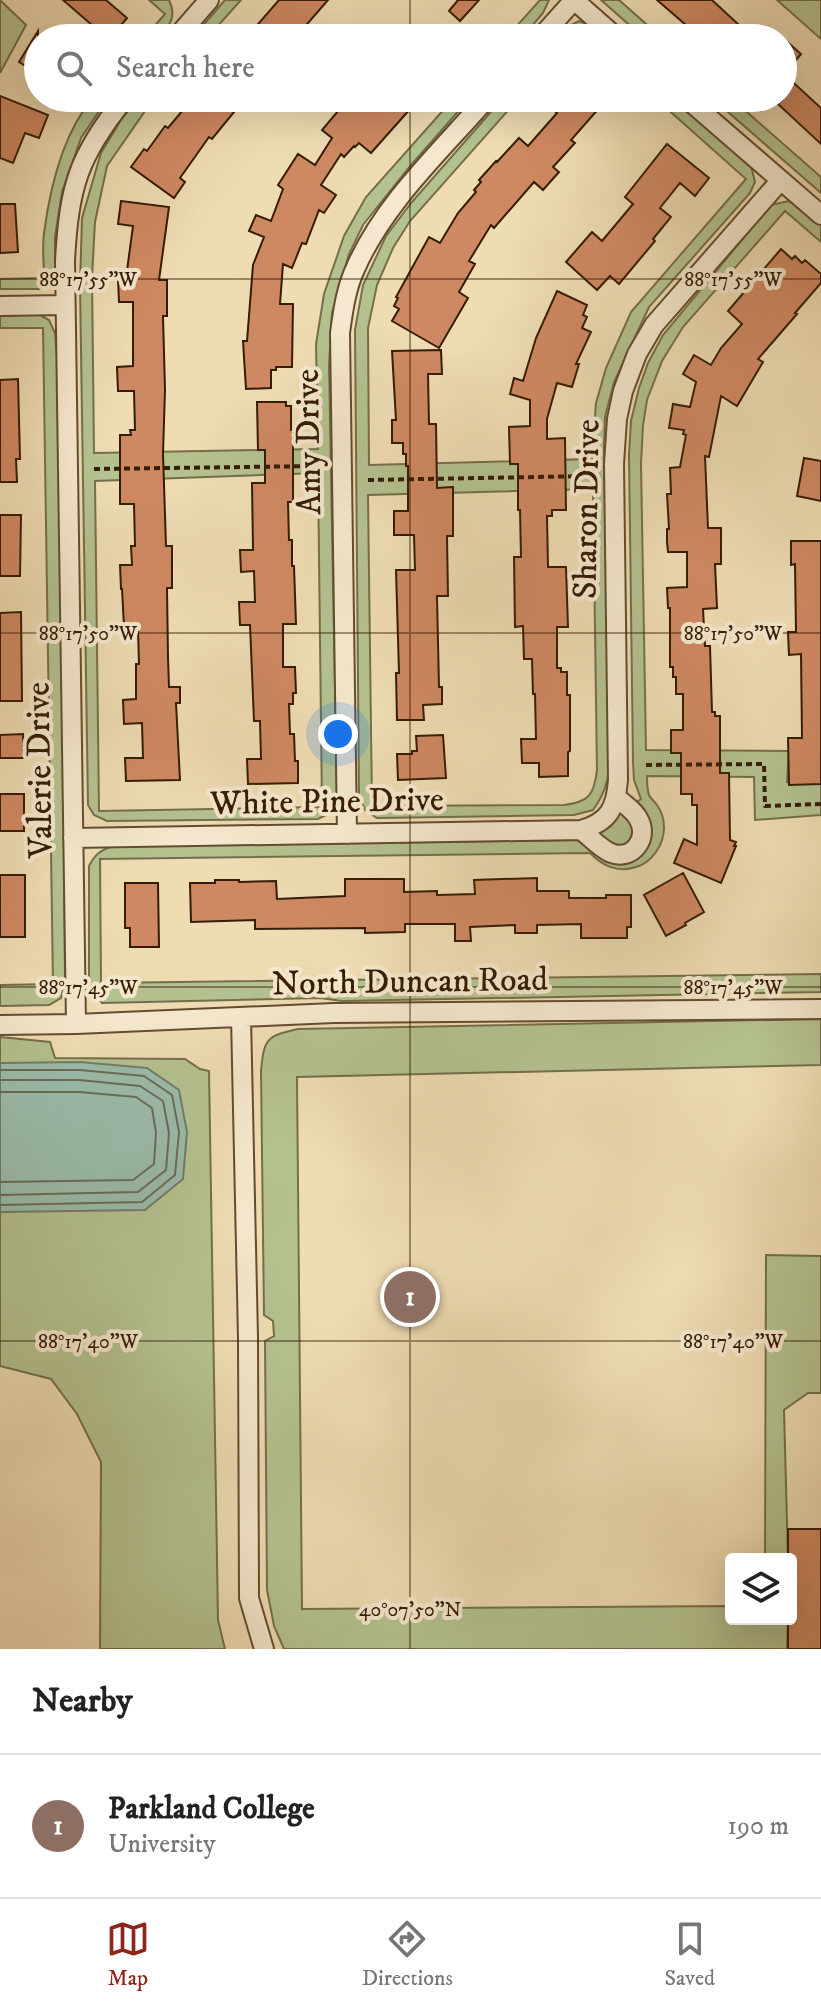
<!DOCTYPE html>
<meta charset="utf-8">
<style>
body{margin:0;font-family:"IM FELL DW Pica",serif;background:#f6f6f6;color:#222}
.controls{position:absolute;right:24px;bottom:24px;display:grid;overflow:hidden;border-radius:8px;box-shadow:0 8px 32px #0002}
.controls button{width:72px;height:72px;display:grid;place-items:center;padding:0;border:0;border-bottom:2px solid #e0e0e0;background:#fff;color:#222;font:40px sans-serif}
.you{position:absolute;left:338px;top:734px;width:28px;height:28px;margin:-20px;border:6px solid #fff;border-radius:50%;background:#1a73e8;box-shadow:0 0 0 12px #1a73e833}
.badge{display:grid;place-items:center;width:52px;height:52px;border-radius:50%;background:#8f2418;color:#fff;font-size:26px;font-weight:700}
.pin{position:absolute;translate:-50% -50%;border:4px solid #fff;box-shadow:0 2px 8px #0006}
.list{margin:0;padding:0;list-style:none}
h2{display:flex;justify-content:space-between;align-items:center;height:104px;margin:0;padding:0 32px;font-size:34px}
h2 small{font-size:26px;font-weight:400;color:#767676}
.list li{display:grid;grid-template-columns:52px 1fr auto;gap:24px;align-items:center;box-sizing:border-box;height:144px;padding:0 32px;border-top:2px solid #e0e0e0}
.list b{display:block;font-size:30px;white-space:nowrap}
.list p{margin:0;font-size:26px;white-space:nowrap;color:#767676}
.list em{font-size:26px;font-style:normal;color:#767676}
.icon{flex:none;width:44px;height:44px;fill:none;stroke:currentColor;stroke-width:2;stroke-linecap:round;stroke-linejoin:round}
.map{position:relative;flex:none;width:821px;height:1649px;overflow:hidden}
.search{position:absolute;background:#fff;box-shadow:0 8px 32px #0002;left:24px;right:24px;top:24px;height:88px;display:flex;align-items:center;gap:20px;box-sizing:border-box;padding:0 28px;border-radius:44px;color:#767676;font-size:30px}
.sheet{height:248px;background:#fff}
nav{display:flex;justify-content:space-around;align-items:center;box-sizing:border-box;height:112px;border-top:2px solid #e0e0e0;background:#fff;font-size:22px;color:#767676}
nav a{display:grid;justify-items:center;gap:4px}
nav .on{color:#8f2418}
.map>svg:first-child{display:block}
.green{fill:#b4c290;stroke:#746f4a;stroke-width:2;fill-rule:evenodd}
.water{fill:#9abcab;stroke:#727c69;stroke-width:2}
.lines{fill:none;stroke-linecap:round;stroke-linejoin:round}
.shore{stroke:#686c58;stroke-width:2}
.building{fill:#cf8962;stroke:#351c05;stroke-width:2}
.street-casing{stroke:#644c30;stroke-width:22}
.path{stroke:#351c05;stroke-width:4;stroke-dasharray:6 4;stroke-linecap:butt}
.street{stroke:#f5e8ce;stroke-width:18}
.ticks{fill:none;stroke:#351c05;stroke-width:2;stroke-opacity:0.45}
.labels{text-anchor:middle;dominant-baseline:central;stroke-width:8;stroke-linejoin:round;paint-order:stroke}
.street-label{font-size:34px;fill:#351c05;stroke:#f5e8ce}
.ticks-label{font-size:20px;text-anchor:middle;fill:#351c05;stroke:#f5e8ce;stroke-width:8;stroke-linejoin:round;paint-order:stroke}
</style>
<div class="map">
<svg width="821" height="1649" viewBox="0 0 821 1649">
<rect width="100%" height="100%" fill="#efdcb3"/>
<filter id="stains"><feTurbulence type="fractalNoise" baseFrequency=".0025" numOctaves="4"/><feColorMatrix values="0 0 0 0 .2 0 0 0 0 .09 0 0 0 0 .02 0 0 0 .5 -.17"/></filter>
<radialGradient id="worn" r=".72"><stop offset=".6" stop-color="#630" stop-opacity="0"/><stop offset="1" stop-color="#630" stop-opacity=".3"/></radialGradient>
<path class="green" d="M 0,0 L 26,25 L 0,73 Z
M 149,0 L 169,0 C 177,16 170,25 159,38 L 144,38 L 165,14 Z
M 225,0 L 241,0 L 207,38 L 192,38 Z
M 540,0 L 549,0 L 543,13 L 522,38 L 506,38 Z
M 601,0 L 619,0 L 662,38 L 644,38 Z
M 777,0 L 821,0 L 821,39 Z
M 579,21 L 593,26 L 606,38 L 586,38 L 578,32 L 572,38 L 556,38 L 565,28 Z
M 93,98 L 108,98 L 81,138 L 62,192 L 55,237 L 55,270 L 49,284 L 39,289 L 0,289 L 0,279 L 44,278 C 44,263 42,248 44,233 C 50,188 62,134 93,98 Z
M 139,98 L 154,98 L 107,166 L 95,222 L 92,277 L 94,453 L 318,449 L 316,344 L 324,294 L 344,236 L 366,197 L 454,98 L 470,98 L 411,165 L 363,225 L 349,254 L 332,313 L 329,365 L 337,796 L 330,813 L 318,819 L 107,821 L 94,815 L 88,805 L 80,285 L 82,218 L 101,153 L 122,118 ZM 318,473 L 322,807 L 99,811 L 95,481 Z
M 503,98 L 519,98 L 410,221 L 393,248 L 377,285 L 368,328 L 369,465 L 592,459 L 596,403 L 606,368 L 631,312 L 746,179 L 655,98 L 674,98 L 751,166 L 755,182 L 750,193 L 649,307 L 614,382 L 605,417 L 604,448 L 610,748 C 609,774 609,788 593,810 L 574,815 L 377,818 L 365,810 L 359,796 L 355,330 L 363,285 L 386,236 L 412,202 ZM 593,489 L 597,770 C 594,795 589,802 564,805 L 372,806 L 368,495 Z
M 712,98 L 731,98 L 821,177 L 821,193 Z
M 789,201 L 799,207 L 821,226 L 821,242 L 785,211 L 683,327 L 662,361 L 647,400 L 643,425 L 641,464 L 646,750 L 789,751 L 787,782 L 821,782 L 821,815 L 755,820 L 754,777 L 647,776 C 647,781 647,789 649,795 C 651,799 654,801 657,805 C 667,819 666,838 656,852 C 651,859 644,865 636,867 C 617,873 603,866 590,853 L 100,859 L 101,983 L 821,974 L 821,992 L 342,1001 L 320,998 L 102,1003 L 91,988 L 89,976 L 89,866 C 95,854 101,850 113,846 L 580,840 L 641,799 L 634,780 L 633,762 L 629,455 L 631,421 L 639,388 L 648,363 L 663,335 L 771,205 Z
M 38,314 L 49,320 L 55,333 L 60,393 L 65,978 L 61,998 L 49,1005 L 0,1006 L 0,985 L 53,984 L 43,328 L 0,328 L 0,316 Z
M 821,1019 L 821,1065 L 297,1077 L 302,1609 L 731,1606 L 731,1619 L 788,1619 L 787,1649 L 284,1649 L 274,1626 L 267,1590 L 265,1341 L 274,1336 L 273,1321 L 264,1315 L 261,1071 C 264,1039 266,1036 298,1029 Z
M 0,1037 L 50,1042 L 55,1058 L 185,1059 L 200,1069 L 209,1071 L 218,1620 L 225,1649 L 100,1649 L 101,1462 L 77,1414 L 51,1379 L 0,1366 Z
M 766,1255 L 821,1256 L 821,1393 L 808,1393 L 784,1410 L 788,1559 L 765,1559 Z"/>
<path class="water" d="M 80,1062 L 147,1068 L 179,1090 L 187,1132 L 183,1179 L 145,1210 L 0,1212 L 0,1063 Z"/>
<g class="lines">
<path class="shore" d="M 0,1070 L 80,1070 L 144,1076 L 172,1095 L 179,1132 L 175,1175 L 142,1202 L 0,1205
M 0,1080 L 79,1080 L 140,1086 L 163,1101 L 169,1133 L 166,1170 L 138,1192 L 0,1195
M 0,1092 L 79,1092 L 136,1097 L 152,1108 L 156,1133 L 154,1164 L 133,1180 L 0,1182"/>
</g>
<path class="building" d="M 63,0 L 106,0 L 127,18 L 110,38 L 107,38 Z
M 279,0 L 328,0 L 295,38 L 246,38 Z
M 458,0 L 479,0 L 460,21 L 449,11 Z
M 657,0 L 712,0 L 753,38 L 701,38 Z
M 38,31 L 38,74 L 19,62 Z
M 783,38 L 801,54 L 784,74 L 821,108 L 821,144 L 778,104 L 783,99 Z
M 0,96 L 48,115 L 39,138 L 25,133 L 13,163 L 0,158 Z
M 193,98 L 229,98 L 239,106 L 212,139 L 209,137 L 180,178 L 185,182 L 174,198 L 131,167 L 144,149 L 147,151 L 165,126 L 168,128 Z
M 349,98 L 400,98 L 411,108 L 371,153 L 359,143 L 355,147 L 354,146 L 344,157 L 341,154 L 321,185 L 336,195 L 324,213 L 319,210 L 306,244 L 302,243 L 292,268 L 283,264 L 280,304 L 293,304 L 292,367 L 276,367 L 276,370 L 271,370 L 271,388 L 246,389 L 243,341 L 247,341 L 253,265 L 264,237 L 249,231 L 256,215 L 271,221 L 283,189 L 278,185 L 298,154 L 315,165 L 332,138 L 322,130 Z
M 540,98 L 608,98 L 571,140 L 575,143 L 553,167 L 559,172 L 543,190 L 534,182 L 494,228 L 491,225 L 469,261 L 475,264 L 459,292 L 468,298 L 439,348 L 392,321 L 399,309 L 394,306 L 398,298 L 396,297 L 429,237 L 440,243 L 458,213 L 476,192 L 474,190 L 481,182 L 479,180 L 496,161 L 497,162 L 519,138 L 528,146 L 557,113 Z
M 667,144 L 709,178 L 695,196 L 680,183 L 660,208 L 671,217 L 653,239 L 655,241 L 619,284 L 610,276 L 597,290 L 566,262 L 592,232 L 602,241 L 633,204 L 625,197 Z
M 121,201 L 169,207 L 159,280 L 167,280 L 167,316 L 163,316 L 165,390 L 163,454 L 166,546 L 172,546 L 172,588 L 167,588 L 168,657 L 169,687 L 180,687 L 180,703 L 176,703 L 180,780 L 126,781 L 125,758 L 143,758 L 142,723 L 124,724 L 123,700 L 136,699 L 136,664 L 139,664 L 138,629 L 134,629 L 134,627 L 124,627 L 122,589 L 121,589 L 120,565 L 132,565 L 131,546 L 135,546 L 134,504 L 120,504 L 120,435 L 131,435 L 130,430 L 135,430 L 134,391 L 118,391 L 117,367 L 133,366 L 133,302 L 119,302 L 118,279 L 126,278 L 133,226 L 118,224 Z
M 0,204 L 15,204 L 18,252 L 0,253 Z
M 781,249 L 792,259 L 795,256 L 802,263 L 805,260 L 821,274 L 821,283 L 795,313 L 797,314 L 758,359 L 763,362 L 737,406 L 721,396 L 709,457 L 705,456 L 708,528 L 721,528 L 721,564 L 715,564 L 717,608 L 703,609 L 705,646 L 710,646 L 712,712 L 715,712 L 715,716 L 720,716 L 720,773 L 729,773 L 730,840 L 736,842 L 734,846 L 736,846 L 721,883 L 674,863 L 684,839 L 697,845 L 697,805 L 692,805 L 692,794 L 681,794 L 681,753 L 671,753 L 671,730 L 683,730 L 683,694 L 676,694 L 676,677 L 673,677 L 673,667 L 670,667 L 670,608 L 668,608 L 667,588 L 687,587 L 687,552 L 668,552 L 667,542 L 667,529 L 669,529 L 667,494 L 671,494 L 670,468 L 680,467 L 686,435 L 683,434 L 684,430 L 669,428 L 673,404 L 690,407 L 696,382 L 683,374 L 694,355 L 711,365 L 721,348 L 742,324 L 728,311 Z
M 557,291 L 587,305 L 583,315 L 587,317 L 582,328 L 591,332 L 576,364 L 579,364 L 572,387 L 557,383 L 547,419 L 547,439 L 565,438 L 566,510 L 552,510 L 552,516 L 547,516 L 548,567 L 566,567 L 568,627 L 557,627 L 557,668 L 561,668 L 561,672 L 567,672 L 567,695 L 570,695 L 570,751 L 568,752 L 568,776 L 539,777 L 539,763 L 522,763 L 521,739 L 536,739 L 535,694 L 533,694 L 532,659 L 524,659 L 523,626 L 515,627 L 514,557 L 521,557 L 520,510 L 518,510 L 518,464 L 510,464 L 509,427 L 530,426 L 530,400 L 510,394 L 514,378 L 523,381 L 536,338 Z
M 441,350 L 442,374 L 428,374 L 429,424 L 436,424 L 437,488 L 453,487 L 453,536 L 447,536 L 448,596 L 437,596 L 439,687 L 442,687 L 442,704 L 423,705 L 424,720 L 397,720 L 396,673 L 399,673 L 396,570 L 415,570 L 414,535 L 394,535 L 394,511 L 408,511 L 408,466 L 406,466 L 406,454 L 403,454 L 403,443 L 392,443 L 392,420 L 396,420 L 392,351 Z
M 18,379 L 20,459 L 16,459 L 17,482 L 0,482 L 0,380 Z
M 257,402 L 286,402 L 286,406 L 291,406 L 291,430 L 293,430 L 293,502 L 288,502 L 289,540 L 292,540 L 292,566 L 294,566 L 296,624 L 283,624 L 283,667 L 295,667 L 296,693 L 293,693 L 293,704 L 289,704 L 290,734 L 294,734 L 295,761 L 298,761 L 298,783 L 248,784 L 247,759 L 261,759 L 260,721 L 254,721 L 250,625 L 240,625 L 239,602 L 255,602 L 254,571 L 241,572 L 240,550 L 253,550 L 252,483 L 265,483 L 265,450 L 258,450 Z
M 804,458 L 821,461 L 821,501 L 797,496 Z
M 0,515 L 21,515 L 20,576 L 0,576 Z
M 791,541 L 821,541 L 821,784 L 789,785 L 788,738 L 802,738 L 801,654 L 789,655 L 788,632 L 796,632 L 795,564 L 791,565 Z
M 21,612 L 22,701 L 0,701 L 0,613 Z
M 23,734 L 24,758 L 0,758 L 0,735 Z
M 443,735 L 446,778 L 398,780 L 397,754 L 412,754 L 412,751 L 417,751 L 416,736 Z
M 0,794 L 24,794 L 24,831 L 0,831 Z
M 683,873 L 704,912 L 685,923 L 686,925 L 666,936 L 644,895 Z
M 0,875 L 25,875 L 25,937 L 0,937 Z
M 537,878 L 537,891 L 569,891 L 569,898 L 606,898 L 606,895 L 631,895 L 631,927 L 627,927 L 627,938 L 581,938 L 581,924 L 537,925 L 537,933 L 515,933 L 515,925 L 470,927 L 471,941 L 455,941 L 455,924 L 405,924 L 405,932 L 365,933 L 365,928 L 255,929 L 255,920 L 191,922 L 190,883 L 215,883 L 215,880 L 239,880 L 239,882 L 276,881 L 277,899 L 345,896 L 345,879 L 404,879 L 404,892 L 437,891 L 437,895 L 475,894 L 474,880 Z
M 125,883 L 158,883 L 159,947 L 130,947 L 130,928 L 125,928 Z
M 788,1529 L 821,1529 L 821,1649 L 788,1649 L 788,1619 L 791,1619 L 791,1559 L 788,1559 Z"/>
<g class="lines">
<g class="street-casing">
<path id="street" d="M 176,38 L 209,0
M 540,38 L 574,0 L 617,38
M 686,98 L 821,215
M 0,306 L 65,305
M 581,830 C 590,837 601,849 611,853 C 632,861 649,839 639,820 C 635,811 624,804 617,798
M 347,834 L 340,333 C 343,311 346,288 356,267 C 385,202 441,151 487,98
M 73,838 L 581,830 C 609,822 616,808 618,780 L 614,464 L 617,419 L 623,391 L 637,354 L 654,325 L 780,181
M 241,1017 L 248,1338 L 249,1598 L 264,1649
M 76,1024 L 65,261 C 69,187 78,156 125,98
M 0,1025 L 76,1024 L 334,1013 L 821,1009"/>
</g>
<path class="path" d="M 94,469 L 318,466
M 368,480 L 593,476
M 646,765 L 764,764 L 765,806 L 821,804"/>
<use href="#street" class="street"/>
</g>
<path class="ticks" d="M 410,0 L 410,38M 410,98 L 410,1649M 0,279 L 821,279M 0,633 L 821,633M 0,987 L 821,987M 0,1341 L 821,1341"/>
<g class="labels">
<g class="street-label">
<text transform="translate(309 442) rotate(-91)">Amy Drive</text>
<text transform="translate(587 509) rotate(-89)">Sharon Drive</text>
<text transform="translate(40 770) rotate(-91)">Valerie Drive</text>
<text transform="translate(327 802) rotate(-1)">White Pine Drive</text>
<text transform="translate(410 982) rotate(-1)">North Duncan Road</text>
</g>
</g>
<g class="ticks-label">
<text x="733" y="286">88°17'55"W</text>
<text x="88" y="286">88°17'55"W</text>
<text x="733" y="640">88°17'50"W</text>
<text x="88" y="640">88°17'50"W</text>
<text x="88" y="994">88°17'45"W</text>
<text x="733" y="994">88°17'45"W</text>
<text x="88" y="1348">88°17'40"W</text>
<text x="733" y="1348">88°17'40"W</text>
<text x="410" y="1616">40°07'50"N</text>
</g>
<rect width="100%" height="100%" filter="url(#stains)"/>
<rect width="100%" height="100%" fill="url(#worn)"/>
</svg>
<div class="controls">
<button><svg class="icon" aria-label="layers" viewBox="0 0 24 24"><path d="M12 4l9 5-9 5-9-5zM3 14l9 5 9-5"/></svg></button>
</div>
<div class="you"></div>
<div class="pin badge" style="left:410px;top:1297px;background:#8d6e63">1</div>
<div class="search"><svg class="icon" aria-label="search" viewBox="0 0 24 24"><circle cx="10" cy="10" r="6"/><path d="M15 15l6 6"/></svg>Search here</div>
</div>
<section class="sheet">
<h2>Nearby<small></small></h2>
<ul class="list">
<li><span class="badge" style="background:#8d6e63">1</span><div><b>Parkland College</b><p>University</p></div><em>190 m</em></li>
</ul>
</section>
<nav>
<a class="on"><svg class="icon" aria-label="map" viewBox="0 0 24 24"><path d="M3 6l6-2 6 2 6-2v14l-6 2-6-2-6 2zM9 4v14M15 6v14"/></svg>Map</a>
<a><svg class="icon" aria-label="directions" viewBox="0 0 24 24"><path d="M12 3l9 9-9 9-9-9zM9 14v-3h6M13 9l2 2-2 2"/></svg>Directions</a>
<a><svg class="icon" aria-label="saved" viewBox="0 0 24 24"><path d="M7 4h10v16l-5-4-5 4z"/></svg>Saved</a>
</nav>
